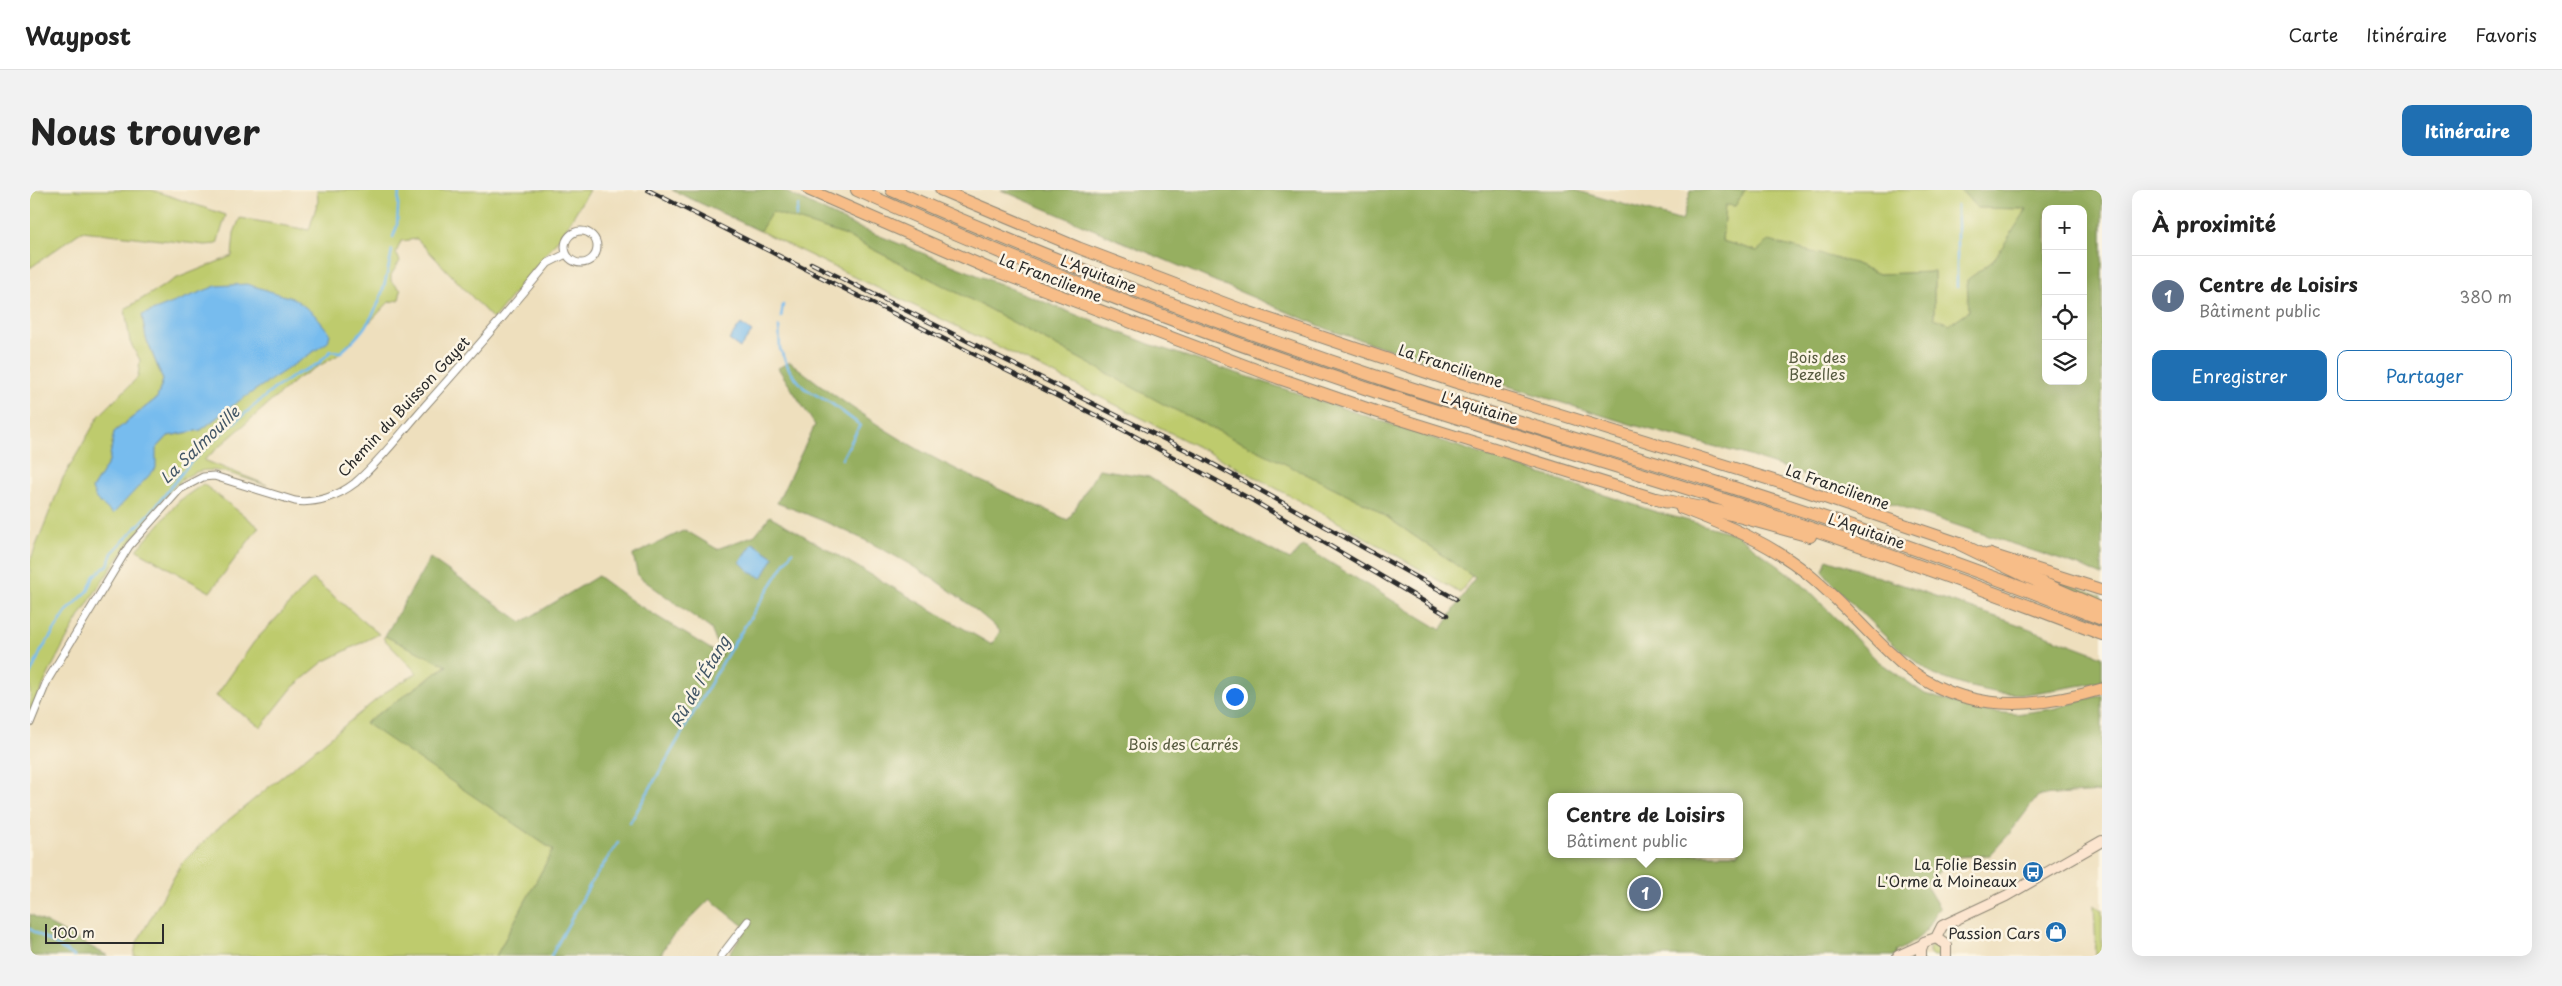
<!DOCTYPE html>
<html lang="fr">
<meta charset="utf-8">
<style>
body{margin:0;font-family:"Playpen Sans",sans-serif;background:#f2f2f2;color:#222}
.controls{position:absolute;right:15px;top:15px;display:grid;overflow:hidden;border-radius:10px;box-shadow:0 5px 20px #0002}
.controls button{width:45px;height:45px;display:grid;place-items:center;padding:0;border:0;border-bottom:1px solid #e0e0e0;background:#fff;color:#222;font:25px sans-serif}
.scale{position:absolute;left:15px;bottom:12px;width:119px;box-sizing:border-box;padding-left:5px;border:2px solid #2b2b2b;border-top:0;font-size:14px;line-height:18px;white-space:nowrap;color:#2b2b2b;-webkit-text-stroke:4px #fcf5e5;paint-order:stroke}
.you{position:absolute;left:1204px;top:506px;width:18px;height:18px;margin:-12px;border:4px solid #fff;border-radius:50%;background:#1a73e8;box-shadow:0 0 0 8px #1a73e833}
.badge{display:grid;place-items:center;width:32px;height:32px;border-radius:50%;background:#1f6fb2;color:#fff;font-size:16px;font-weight:700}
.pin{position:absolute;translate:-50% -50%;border:2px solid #fff;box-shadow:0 1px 5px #0006}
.popup{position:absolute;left:1518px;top:603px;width:195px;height:65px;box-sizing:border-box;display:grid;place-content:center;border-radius:10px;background:#fff;filter:drop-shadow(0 1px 4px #0005);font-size:16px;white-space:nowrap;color:#767676}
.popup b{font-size:19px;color:#222}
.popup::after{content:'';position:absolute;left:50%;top:100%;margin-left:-10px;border:10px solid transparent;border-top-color:#fff}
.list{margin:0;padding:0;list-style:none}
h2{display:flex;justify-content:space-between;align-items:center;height:65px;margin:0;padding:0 20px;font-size:21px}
h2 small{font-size:16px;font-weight:400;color:#767676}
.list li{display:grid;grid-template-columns:32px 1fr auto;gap:15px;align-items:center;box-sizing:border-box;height:80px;padding:0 20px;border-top:1px solid #e0e0e0}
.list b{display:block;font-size:19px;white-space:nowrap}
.list p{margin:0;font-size:16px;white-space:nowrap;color:#767676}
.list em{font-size:16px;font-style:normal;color:#767676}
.actions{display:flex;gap:10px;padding:15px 20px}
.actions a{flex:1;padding:11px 0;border:1px solid #1f6fb2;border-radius:10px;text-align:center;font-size:18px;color:#1f6fb2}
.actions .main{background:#1f6fb2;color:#fff}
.icon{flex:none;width:28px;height:28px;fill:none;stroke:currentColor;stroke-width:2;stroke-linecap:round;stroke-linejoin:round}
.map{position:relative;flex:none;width:2072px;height:766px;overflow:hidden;border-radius:10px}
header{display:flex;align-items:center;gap:30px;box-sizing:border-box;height:70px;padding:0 25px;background:#fff;border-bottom:1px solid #e0e0e0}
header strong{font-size:24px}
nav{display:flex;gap:28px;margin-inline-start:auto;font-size:18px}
.intro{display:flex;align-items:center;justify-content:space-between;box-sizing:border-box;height:120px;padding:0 30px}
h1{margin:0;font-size:35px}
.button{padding:12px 22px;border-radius:10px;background:#1f6fb2;color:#fff;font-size:18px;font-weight:700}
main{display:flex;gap:30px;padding:0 30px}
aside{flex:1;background:#fff;border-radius:10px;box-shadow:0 5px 20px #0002}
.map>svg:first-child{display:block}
.green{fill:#becb6d;stroke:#747b4c;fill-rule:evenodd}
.forest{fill:#96af60;stroke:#606d46;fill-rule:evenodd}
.water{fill:#77bcee;stroke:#51748c}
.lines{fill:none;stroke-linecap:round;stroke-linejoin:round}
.stream{stroke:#77bcee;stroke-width:2.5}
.minor-casing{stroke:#8c8574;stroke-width:9}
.secondary-casing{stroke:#8c8574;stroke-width:12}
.trunk-casing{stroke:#8c8574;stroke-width:13}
.motorway-casing{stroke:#8c8574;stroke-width:14}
.minor{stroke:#fff;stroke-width:7}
.secondary{stroke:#fce5cf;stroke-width:10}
.trunk{stroke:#f7bd88;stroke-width:11}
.motorway{stroke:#f7bd88;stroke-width:12}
.rail-casing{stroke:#2b2b2b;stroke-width:4.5}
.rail{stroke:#fcf5e5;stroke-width:2.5;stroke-dasharray:8;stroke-linecap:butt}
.labels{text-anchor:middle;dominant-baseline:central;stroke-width:5;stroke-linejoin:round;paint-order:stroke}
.street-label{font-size:15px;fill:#2b2b2b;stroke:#fcf5e5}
.park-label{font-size:15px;fill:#575b3f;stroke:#fcf5e5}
.poi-label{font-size:15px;fill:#2b2b2b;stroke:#fcf5e5;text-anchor:end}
.water-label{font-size:16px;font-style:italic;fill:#425666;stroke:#fcf5e5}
</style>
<header>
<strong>Waypost</strong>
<nav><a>Carte</a><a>Itinéraire</a><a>Favoris</a></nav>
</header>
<div class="intro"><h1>Nous trouver</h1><a class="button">Itinéraire</a></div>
<main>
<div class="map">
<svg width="2072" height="766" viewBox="0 0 2072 766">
<rect width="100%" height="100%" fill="#fcf5e5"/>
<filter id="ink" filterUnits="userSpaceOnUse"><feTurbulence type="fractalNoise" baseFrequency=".02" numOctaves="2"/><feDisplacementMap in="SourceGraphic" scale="10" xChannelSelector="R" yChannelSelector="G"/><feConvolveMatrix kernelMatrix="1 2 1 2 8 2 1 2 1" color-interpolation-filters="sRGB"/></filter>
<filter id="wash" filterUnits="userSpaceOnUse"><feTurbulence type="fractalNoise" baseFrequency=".0096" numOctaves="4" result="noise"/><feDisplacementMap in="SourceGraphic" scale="20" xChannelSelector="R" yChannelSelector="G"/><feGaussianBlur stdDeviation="1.12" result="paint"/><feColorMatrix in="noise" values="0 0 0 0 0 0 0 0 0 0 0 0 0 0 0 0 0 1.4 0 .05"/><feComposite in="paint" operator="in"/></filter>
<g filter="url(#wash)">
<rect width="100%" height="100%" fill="#eedfbd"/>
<path class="green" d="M 0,0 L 122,0 L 196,25 L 187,54 L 175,55 L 52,41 L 0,78 Z
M 287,0 L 559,0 L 534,42 L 463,129 L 387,49 L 371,51 L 366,63 L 370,71 L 361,85 L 361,91 L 371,100 L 369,110 L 359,112 L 308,165 L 268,188 L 174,270 L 237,295 C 217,290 190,277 170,281 C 148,286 133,311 120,327 C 71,388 29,453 0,526 L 0,371 L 33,288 L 69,226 L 108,187 L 110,170 L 100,152 L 95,119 L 145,89 L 202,66 L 204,43 L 210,28 L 279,40 L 288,11 ZM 116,148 L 206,213 L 171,240 L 138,246 L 126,259 L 62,299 L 79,272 L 84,242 L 127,208 L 133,190 Z
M 1715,0 L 1931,0 L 1947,18 L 1998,19 L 1963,71 L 1937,90 L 1939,121 L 1920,134 L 1904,128 L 1904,82 L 1849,84 L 1824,73 L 1727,61 L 1692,51 L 1695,14 L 1705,16 Z
M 742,21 L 817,46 L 955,117 L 1047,167 L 1341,316 L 1442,386 L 1430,403 C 1205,267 966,156 730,41 Z
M 173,294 L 229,337 L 180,402 L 107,360 L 149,311 Z
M 2010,385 L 2072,406 L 2072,412 Z
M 283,389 L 349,444 L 293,472 L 263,497 L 231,537 L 186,506 L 224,452 Z
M 355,446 L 417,475 L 336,533 L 523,660 L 466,766 L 104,766 L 106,754 L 152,673 L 185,641 L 357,501 L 387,483 L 353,448 Z
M 2064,715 L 2072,720 L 2072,766 L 2066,766 Z
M1899 761a6 6 0 1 1 12 0a6 6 0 1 1-12 0Z"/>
<path class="forest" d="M 642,0 L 752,0 L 825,36 L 1119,154 L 1623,321 L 1706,344 L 1771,393 L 1848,471 L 1895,504 L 1952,521 L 1986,524 L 2022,519 L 2072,505 L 2072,602 L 2008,606 L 1980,643 L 1960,665 L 1926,667 L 1895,694 L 1910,719 L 1906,721 C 1900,743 1884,752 1866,762 L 1867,766 L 698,766 L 716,738 L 680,709 L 639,750 L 630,766 L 466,766 L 523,660 L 335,533 L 417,476 L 355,446 L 400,368 L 492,432 L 568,386 L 605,413 L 692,466 L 681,439 L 608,386 L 603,365 L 655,340 L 687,359 L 725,345 L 740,326 L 962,455 L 970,441 C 909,384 826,341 747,313 L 785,235 L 748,178 L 760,172 C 795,199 831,225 869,248 C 922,281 982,304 1038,330 L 1069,279 L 1119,287 L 1192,334 L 1260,370 L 1273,356 L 1411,440 L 1445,388 L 1341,316 L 1135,215 L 955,117 L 817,46 L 742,22 L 730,41 ZM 1521,607 L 1709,607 L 1709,664 L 1521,664 Z
M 971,0 L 1544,0 L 1652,31 L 1661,0 L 1715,0 L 1705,16 L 1695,15 L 1692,51 L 1727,61 L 1739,51 L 1824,73 L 1849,84 L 1904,82 L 1904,128 L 1920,134 L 1939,121 L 1937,90 L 1963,71 L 1997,19 L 1947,18 L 1931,0 L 2072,0 L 2072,386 L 2055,378 L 1713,264 L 1603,235 L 1302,141 ZM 2016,19 L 2053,19 L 2053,191 L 2016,191 Z
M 1797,369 L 1984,433 L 2072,466 L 2072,492 L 1997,504 L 1969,503 L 1936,496 L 1904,485 L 1861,452 L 1806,398 L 1793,381 Z
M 0,724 L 78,766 L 0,766 Z"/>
<path class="water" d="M 217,94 L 265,109 L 284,124 L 298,141 L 300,144 L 298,152 L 206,213 L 171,240 L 138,246 L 126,259 L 126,278 L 83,324 L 66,309 L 62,299 L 79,272 L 84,242 L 127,208 L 133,190 L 116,148 L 112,125 L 186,96 Z
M 711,134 L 722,142 L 710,158 L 699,150 Z
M 723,353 L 744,367 L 732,388 L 720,382 L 710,372 Z"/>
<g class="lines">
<path class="stream" d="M 766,27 L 768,16
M 363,47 L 367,36 L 369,0
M 1927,97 L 1927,15
M 751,127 L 753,115
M 749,137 L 750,159 L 760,181 L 774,198 L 802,214 L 830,235 L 812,269
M 0,485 L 11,461 L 37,421 L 58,401 L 64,386 L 78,375 L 82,363 L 121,322 L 159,274 L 187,247 L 244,199 L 265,185 L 288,174 L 301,161 L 311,162 C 347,132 354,104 362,60
M 600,633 L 701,458 L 762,362
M 0,739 L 44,766
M 521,766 L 561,693 L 588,653"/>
</g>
</g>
<g filter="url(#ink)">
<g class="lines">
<g class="minor-casing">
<path id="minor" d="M535 57a16 16 0 1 1 32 0a16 16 0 1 1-32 0Z
M 0,533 L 17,491 L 99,356 L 150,299 L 173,287 L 184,286 L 265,311 C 286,314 308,306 325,293 C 350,271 372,242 394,217 C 436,170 478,122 518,73 L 536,64
M 691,766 L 718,731"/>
</g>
<g class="secondary-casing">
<path id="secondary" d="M 1906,748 L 1912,736 L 1976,706 L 2072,651
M 1868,766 L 1892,755
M 1891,766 L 1891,759 L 1894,752 L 1906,748 L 1916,755 L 1916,766"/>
</g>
<g class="trunk-casing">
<path id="trunk" d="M 779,0 L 960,79 L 1248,188 L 1347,222 L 1636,312
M 911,0 L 1049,58 L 1215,121 L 1425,192 L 1758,295 L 1937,356
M 1651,318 C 1696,335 1740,353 1778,384 C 1808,408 1832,437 1860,463 C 1921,523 1995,522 2072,499
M 1959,364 L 2072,400"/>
</g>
<g class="motorway-casing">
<path id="motorway" d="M 827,0 C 992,75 1163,140 1335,198 C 1467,242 1602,279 1734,323 C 1848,360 1960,401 2072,444
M 862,0 C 1027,73 1196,137 1368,194 C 1472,228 1578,258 1682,291 C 1814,333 1944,378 2072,429
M 1627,309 L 1701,324 L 1780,346
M 1930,354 L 1996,386 L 2072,419"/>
</g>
<use href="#minor" class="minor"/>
<use href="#secondary" class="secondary"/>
<use href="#trunk" class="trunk"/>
<use href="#motorway" class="motorway"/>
<g class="rail-casing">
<path id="rail" d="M 618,0 L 1075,230 L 1222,310 L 1417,425
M 781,73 L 1172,268 L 1426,409"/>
</g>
<use href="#rail" class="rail"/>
</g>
</g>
<defs>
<g id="bus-disc" transform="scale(1.125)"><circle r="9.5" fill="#1f6fb2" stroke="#fcf5e5"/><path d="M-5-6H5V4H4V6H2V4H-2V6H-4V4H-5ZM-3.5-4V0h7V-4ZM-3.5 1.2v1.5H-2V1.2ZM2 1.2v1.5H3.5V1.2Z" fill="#fff"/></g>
<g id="shop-disc" transform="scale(1.125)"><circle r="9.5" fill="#1f6fb2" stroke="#fcf5e5"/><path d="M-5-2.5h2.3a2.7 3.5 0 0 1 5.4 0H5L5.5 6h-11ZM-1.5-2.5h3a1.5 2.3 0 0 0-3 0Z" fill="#fff"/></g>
</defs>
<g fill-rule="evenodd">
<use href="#bus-disc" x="2003" y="682"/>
<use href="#shop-disc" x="2026" y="742"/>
</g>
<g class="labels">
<g class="street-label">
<text transform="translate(1069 83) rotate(21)">L'Aquitaine</text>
<text transform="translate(1021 87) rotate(21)">La Francilienne</text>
<text transform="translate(1421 175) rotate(18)">La Francilienne</text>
<text transform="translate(373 216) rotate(-47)">Chemin du Buisson Gayet</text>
<text transform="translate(1450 217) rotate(17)">L'Aquitaine</text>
<text transform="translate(1808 296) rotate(19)">La Francilienne</text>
<text transform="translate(1837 340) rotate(19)">L'Aquitaine</text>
</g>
<g class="park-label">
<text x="1787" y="166">Bois des<tspan x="1787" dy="17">Bezelles</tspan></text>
<text x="1153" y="553">Bois des Carrés</text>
</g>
<g class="poi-label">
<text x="1987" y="673">La Folie Bessin<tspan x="1987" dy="17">L'Orme à Moineaux</tspan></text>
<text x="2010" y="742">Passion Cars</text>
</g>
<g class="water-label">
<text transform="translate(169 254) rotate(-44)">La Salmouille</text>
<text transform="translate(669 491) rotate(-60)">Rû de l'Étang</text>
</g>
</g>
</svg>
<div class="controls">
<button>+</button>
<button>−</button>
<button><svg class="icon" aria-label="locate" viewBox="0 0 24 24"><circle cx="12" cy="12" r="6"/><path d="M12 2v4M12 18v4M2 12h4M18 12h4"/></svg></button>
<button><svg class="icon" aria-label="layers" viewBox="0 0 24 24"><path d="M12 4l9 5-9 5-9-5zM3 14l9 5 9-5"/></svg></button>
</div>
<div class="scale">100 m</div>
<div class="you"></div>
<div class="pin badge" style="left:1615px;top:703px;background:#5c6f8a">1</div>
<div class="popup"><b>Centre de Loisirs</b>Bâtiment public</div>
</div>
<aside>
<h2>À proximité<small></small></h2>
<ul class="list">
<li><span class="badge" style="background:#5c6f8a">1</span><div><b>Centre de Loisirs</b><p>Bâtiment public</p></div><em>380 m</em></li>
</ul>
<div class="actions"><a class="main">Enregistrer</a><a>Partager</a></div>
</aside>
</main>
